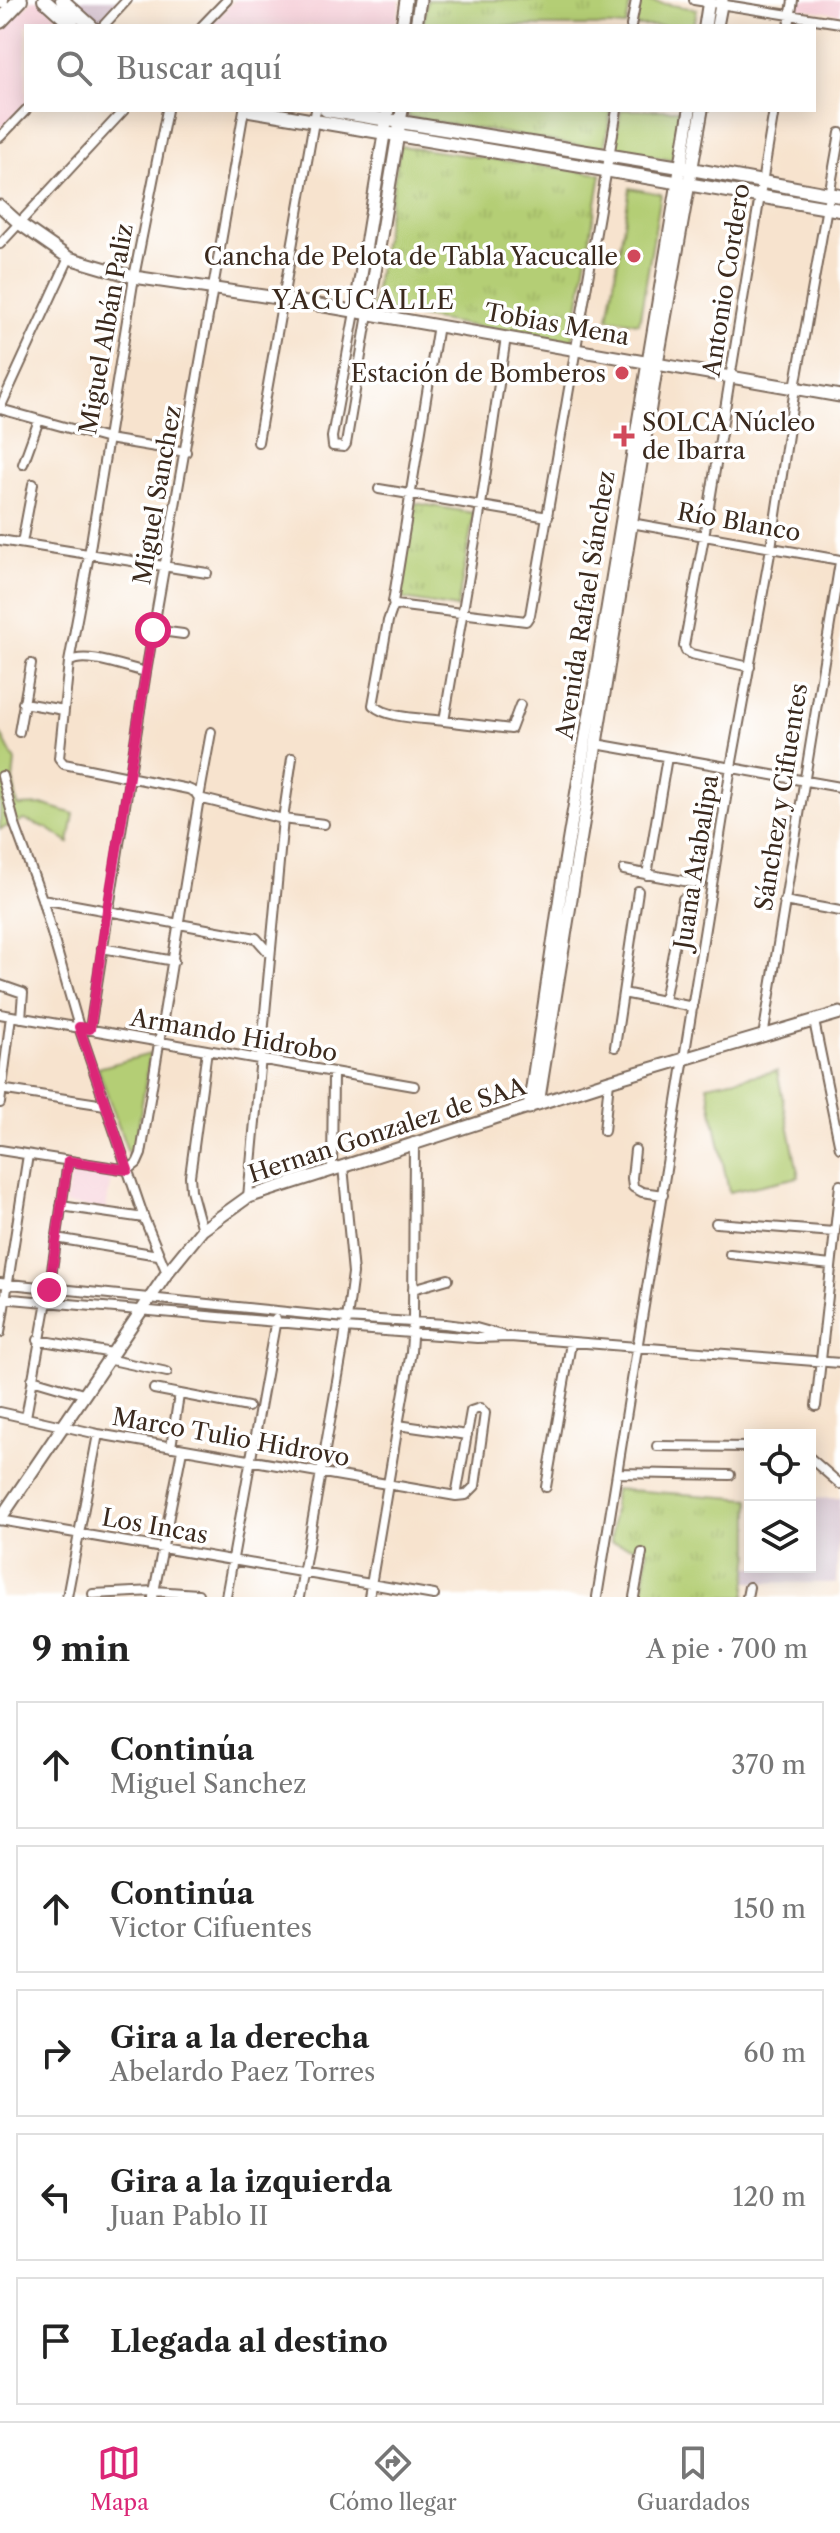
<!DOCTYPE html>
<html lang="es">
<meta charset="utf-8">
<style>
body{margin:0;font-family:"Libre Caslon Text",serif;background:#f6f6f6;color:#222}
.controls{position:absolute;right:24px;bottom:24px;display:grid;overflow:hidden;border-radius:0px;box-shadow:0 4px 20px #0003}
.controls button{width:72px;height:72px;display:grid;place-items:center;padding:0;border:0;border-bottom:2px solid #e0e0e0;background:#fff;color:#222;font:40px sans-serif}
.stop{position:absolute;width:24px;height:24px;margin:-18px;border:6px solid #db2777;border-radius:50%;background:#fff}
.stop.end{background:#db2777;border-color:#fff;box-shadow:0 2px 8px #0008}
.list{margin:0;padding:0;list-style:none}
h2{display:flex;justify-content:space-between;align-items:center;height:104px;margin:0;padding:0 32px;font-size:34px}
h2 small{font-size:26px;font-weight:400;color:#767676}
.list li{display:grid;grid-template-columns:52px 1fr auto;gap:24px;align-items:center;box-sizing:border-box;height:128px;margin:0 16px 16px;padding:0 16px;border:2px solid #e0e0e0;border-radius:0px}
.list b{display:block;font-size:30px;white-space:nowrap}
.list p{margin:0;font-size:26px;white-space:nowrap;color:#767676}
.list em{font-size:26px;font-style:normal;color:#767676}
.icon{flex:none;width:44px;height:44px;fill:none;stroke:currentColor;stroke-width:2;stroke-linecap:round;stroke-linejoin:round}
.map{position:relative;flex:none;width:840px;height:1597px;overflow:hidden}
.search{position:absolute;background:#fff;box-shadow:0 4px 20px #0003;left:24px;right:24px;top:24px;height:88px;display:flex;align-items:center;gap:20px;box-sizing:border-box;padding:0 28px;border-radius:0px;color:#767676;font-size:30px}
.sheet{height:824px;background:#fff}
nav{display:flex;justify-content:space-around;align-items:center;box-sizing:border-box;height:112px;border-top:2px solid #e0e0e0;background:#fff;font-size:22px;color:#767676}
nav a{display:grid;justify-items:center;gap:4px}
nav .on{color:#db2777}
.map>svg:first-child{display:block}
.built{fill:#f6cfd8}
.industrial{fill:#d1bdca}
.grass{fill:url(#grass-tufts);stroke:#787c49;stroke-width:2}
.park{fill:#b4ce74;stroke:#787c49;stroke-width:2}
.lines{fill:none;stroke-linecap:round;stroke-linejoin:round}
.minor-casing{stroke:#7d6b5c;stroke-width:12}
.tertiary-casing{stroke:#7d6b5c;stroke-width:15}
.secondary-casing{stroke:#7d6b5c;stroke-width:16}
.primary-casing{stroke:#7d6b5c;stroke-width:18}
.minor{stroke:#fff;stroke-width:8}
.tertiary{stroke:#fff;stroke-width:11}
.secondary{stroke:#fff;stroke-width:12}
.primary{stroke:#fff;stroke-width:14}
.route{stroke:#db2777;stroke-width:10}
.poi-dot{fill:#d1495b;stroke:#fff;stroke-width:3}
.labels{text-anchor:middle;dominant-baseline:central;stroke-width:7;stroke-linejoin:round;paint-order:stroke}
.poi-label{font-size:24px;fill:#3b2a1e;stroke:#fff;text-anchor:end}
.street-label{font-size:24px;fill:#3b2a1e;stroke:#fff}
.neighbourhood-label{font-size:26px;letter-spacing:2px;fill:#3b2a1e;stroke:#fff}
</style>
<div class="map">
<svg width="840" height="1597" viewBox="0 0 840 1597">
<defs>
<pattern id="grass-tufts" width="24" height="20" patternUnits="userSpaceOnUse" patternTransform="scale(2)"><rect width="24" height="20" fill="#b4ce74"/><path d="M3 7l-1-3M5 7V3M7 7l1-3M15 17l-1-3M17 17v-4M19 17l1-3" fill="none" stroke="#9cb164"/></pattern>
</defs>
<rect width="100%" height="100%" fill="#fff"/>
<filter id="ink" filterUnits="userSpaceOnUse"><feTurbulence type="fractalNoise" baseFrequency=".0125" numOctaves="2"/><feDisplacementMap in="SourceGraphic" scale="16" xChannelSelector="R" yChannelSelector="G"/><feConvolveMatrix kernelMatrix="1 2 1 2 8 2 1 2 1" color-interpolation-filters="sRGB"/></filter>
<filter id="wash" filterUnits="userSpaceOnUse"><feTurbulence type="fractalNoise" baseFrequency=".006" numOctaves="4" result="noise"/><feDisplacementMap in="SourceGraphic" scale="32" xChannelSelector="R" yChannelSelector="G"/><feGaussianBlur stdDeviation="1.8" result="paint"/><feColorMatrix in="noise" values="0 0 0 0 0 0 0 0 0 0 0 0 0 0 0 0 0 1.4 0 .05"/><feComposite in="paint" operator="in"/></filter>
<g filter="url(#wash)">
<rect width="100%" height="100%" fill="#f7e3ce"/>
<path class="built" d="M 32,0 L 40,0 L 68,26 L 26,26 L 26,103 L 0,130 L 0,34 Z
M 234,0 L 400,0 L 396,26 L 211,26 Z
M 798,0 L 840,0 L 840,14 L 796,8 Z
M 72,1171 L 111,1176 L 106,1210 L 65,1204 Z"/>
<path class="industrial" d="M 71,0 L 121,0 L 97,25 Z
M 840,1498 L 836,1583 L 748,1582 L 750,1553 L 750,1567 L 810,1567 L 810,1499 Z"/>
<path class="grass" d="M 427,0 L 631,0 L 626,26 L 423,26 Z
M 409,110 L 611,110 L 604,150 L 408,117 Z
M 400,146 L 601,174 L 572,344 L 372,308 Z
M 415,503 L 474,513 L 457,608 L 398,598 Z
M 615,1489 L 750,1499 L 750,1553 L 745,1597 L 642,1597 L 648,1550 L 611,1542 Z"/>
<path class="park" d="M 639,0 L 697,9 L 694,26 L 635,26 Z
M 621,110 L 680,110 L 672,160 L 614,150 Z
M 630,188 L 661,194 L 639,323 L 608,318 Z
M 0,732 L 15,761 L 13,780 L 18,806 L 45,805 L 74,814 L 69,843 L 47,828 L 24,820 L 0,829 Z
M 150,1054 L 134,1153 L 131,1154 L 128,1153 L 98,1068 Z
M 777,1071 L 799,1177 L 729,1192 L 707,1085 Z"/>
</g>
<g filter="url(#ink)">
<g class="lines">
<g class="minor-casing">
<path id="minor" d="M 694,0 L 840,23
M 103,26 L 127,0
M 202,26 L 227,0
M 631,26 L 636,0
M 789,26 L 793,0
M 0,137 L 26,110
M 0,244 L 124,110
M 355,312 L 332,437 L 333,446 L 344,447 L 346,444 L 368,314
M 438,325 L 393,602 L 396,605 L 526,621 L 530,615 L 617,110
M 0,408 L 69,258
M 0,409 L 108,439 L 186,452
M 258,442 L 316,110
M 23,464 L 39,420
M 379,489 L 548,517
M 631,523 L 840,560
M 0,540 L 207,573
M 22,543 L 33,484
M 394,604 L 388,621 L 373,705 C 388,719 424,718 444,721 L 481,505 L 506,337
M 153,630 L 183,634
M 69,662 L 89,555 L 134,277 L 167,110
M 750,667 L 691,654 L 686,651 L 684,646 L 704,537 L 774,110
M 23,703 L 64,710
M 444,721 L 511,729 L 520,705
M 19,732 L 31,664
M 211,732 L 199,798 L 283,819 L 324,824
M 596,744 L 840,787
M 2,776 L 15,825 L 42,899 L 79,1027 L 144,1218 L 167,1273
M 624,870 L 700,884
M 647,875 L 667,757
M 638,891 L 623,993 L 693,1007
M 42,899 L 256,938 L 270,954
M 784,901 L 840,911
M 102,948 L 174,961
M 0,985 L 23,993 L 21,1018
M 664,1001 L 683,899
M 0,1014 L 414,1086
M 814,1021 L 840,1148
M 90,1029 L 146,672 L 244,110
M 763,1037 L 840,562
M 615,1047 L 623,993
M 0,1089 L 105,1105
M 0,1103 L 11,1016
M 604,1131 L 609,1081
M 0,1150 L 128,1170 L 137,1163 L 141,1154 L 199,798 L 195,792 L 188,789 L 64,764 L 59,758 L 69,662 C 85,651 127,668 146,672
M 635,1150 L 632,1178 L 633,1187 L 642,1192 L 663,1195
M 332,1170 L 333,1074
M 248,1197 L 283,819 L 292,758
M 61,1206 L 144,1218
M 716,1223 L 834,1232
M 202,1230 L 191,1190 L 190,1176 L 207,1050
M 56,1238 L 158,1255
M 730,1254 L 831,1265
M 0,1283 L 346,1318 L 445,1324 L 476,1328 L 501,1335
M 413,1289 L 448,1279
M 0,1298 L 345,1328 L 477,1338 L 510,1337 L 840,1363
M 0,1333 L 28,1155
M 38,1340 L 112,1353
M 107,1359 L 167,1372
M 32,1379 L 83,1394
M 154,1389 L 248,1407
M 816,1406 L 840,1185
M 0,1412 L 98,1434 L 456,1496 L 466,1495 L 475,1486 L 485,1413 L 480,1408 L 471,1411 L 456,1496
M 26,1417 L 49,1290 L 68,1161
M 398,1425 L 411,1352 L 413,1322 L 414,1142
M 657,1446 L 750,1447
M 171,1447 L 179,1395
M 810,1458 L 840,1484
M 617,1473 L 730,1475
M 546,1487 L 571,1343
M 0,1520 L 434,1595
M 93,1594 L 154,1591 L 198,1594
M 67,1597 L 98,1434
M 153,1597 L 182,1450
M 226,1597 L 276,1319
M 299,1597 L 344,1342 L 353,1273 L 343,1166
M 369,1597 L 398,1425 L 467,1435
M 597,1597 L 731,767 L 771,548 L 795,388 L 840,133
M 634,1597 L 642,1553
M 747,1597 L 749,1587"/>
</g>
<g class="tertiary-casing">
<path id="tertiary" d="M 402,26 L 406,0
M 416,26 L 420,0
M 705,26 L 709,0
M 717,26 L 722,0
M 0,206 L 20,224 L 69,258 L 134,277 L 284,299 L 840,396
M 355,312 L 388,110
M 368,314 L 402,110
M 538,1104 L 657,364 L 702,110
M 529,1108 L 565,862 L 690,110
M 0,1519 L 167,1273 L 202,1230 L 248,1197 L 609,1081 L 840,1013"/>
</g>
<g class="secondary-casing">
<path id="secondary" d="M 44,0 L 73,26
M 62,0 L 91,26
M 250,110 L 840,210
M 326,110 L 680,167 L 840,196"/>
</g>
<g class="primary-casing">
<path id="primary" d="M 0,1 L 1,0
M 0,21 L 20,0"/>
</g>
<use href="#minor" class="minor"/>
<use href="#tertiary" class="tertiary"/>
<use href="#secondary" class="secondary"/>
<use href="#primary" class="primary"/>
</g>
</g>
<g class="lines" filter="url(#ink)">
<path class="route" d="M 49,1290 L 68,1161 L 128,1170 L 79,1027 L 90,1029 L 107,910 L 153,630"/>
</g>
<g class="poi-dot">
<circle cx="634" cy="256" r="8"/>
<circle cx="622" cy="373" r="8"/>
<path d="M620 424h8v8h8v8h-8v8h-8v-8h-8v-8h8z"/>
</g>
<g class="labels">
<g class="poi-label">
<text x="618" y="256">Cancha de Pelota de Tabla Yacucalle</text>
<text x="606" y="373">Estación de Bomberos</text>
<text x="642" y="422" text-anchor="start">SOLCA Núcleo<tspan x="642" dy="28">de Ibarra</tspan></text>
</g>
<g class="street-label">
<text transform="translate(726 280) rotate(-81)">Antonio Cordero</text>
<text transform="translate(557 324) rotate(10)">Tobias Mena</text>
<text transform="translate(106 329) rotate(-80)">Miguel Albán Paliz</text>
<text transform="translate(157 495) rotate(-80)">Miguel Sanchez</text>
<text transform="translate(739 522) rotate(10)">Río Blanco</text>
<text transform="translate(585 605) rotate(-81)">Avenida Rafael Sánchez</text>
<text transform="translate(781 797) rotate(-81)">Sánchez y Cifuentes</text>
<text transform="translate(696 862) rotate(-81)">Juana Atabalipa</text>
<text transform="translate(234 1035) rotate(10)">Armando Hidrobo</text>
<text transform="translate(387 1130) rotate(-18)">Hernan Gonzalez de SAA</text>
<text transform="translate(231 1437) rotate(10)">Marco Tulio Hidrovo</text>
<text transform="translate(155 1526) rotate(10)">Los Incas</text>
</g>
<g class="neighbourhood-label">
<text x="364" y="300">YACUCALLE</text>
</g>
</g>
</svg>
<div class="controls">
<button><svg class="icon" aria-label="locate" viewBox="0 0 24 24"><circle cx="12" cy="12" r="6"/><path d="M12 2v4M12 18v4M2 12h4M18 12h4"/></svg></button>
<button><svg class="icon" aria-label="layers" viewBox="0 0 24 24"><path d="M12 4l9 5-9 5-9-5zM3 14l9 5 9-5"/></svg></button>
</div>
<div class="stop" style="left:153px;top:630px"></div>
<div class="stop end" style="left:49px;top:1290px"></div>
<div class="search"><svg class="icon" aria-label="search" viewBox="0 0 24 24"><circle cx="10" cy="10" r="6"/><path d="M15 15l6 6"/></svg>Buscar aquí</div>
</div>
<section class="sheet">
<h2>9 min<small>A pie · 700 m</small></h2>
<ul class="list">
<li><svg class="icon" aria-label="ahead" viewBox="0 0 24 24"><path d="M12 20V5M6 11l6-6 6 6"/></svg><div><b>Continúa</b><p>Miguel Sanchez</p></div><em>370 m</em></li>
<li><svg class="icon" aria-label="ahead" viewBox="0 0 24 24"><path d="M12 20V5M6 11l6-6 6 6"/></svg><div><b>Continúa</b><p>Victor Cifuentes</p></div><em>150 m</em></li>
<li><svg class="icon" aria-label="right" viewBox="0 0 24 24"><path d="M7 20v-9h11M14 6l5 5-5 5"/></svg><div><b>Gira a la derecha</b><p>Abelardo Paez Torres</p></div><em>60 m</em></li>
<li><svg class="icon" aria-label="left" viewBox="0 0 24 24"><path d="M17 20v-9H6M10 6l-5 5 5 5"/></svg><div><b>Gira a la izquierda</b><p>Juan Pablo II</p></div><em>120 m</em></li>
<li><svg class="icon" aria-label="arrive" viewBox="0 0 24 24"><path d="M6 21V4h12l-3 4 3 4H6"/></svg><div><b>Llegada al destino</b></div></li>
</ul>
</section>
<nav>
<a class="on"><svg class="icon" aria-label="map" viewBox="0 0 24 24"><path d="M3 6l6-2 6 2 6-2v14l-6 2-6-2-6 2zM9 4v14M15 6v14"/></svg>Mapa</a>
<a><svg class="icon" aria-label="directions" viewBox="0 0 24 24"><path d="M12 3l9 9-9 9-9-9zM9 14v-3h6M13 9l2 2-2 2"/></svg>Cómo llegar</a>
<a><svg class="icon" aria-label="saved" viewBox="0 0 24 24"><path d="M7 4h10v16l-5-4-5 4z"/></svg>Guardados</a>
</nav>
